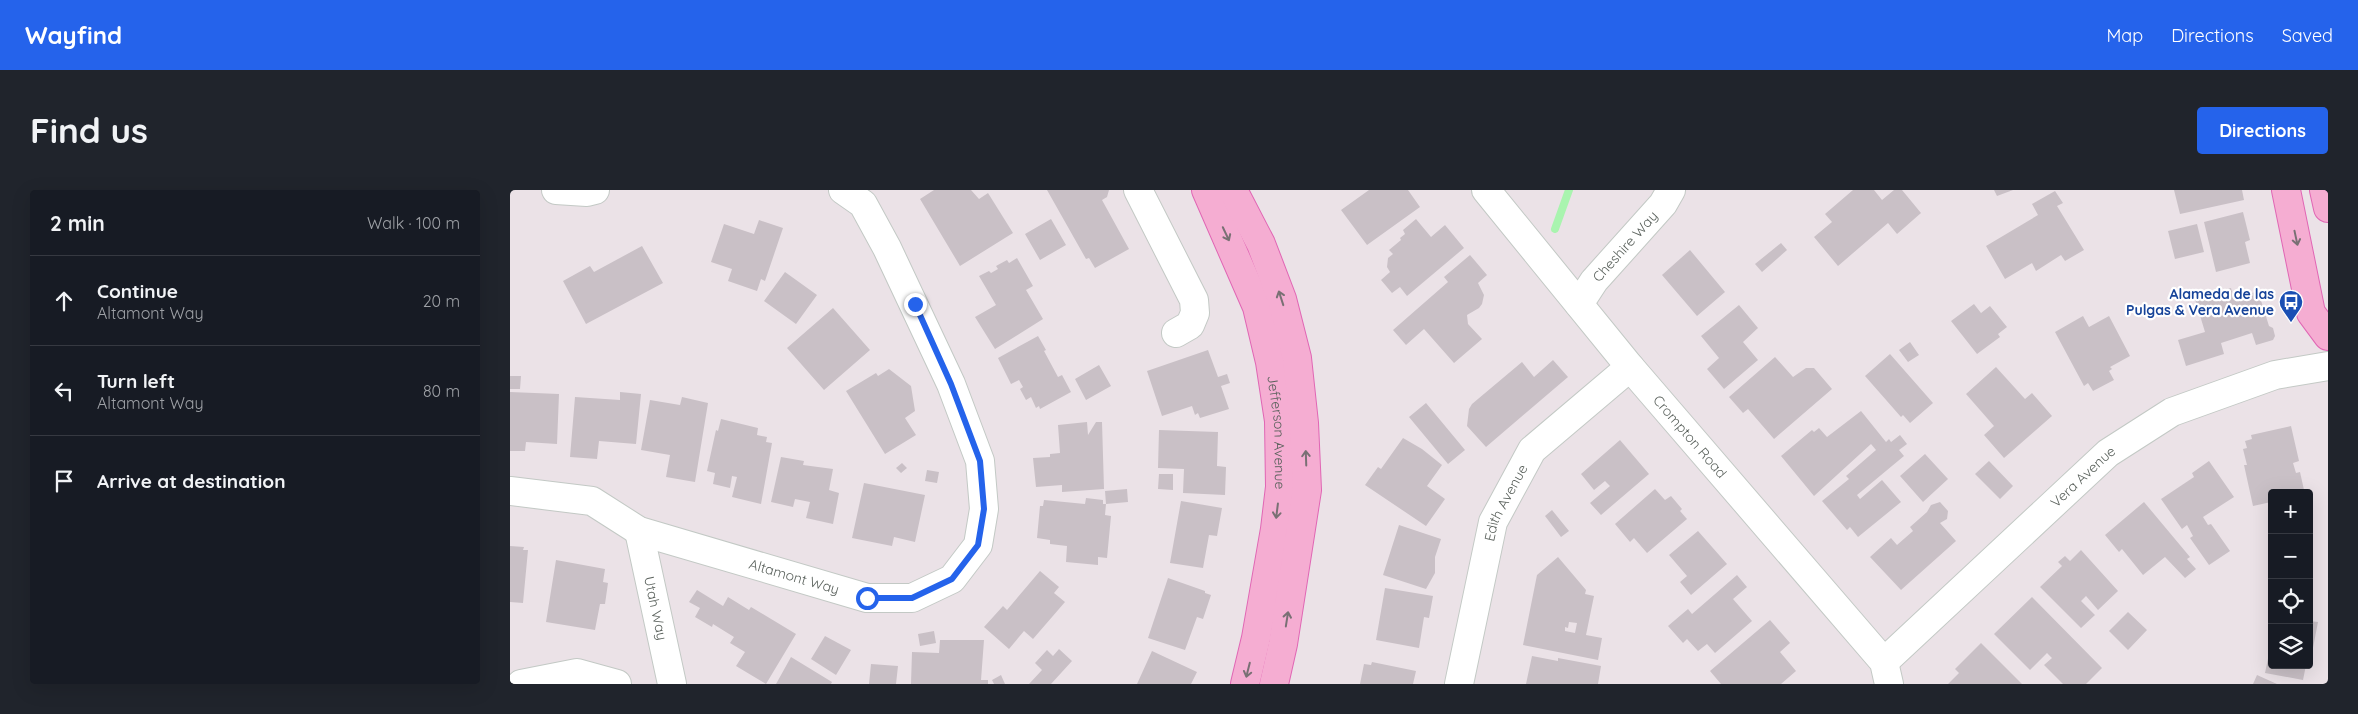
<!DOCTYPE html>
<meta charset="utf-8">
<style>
body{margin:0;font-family:Quicksand,sans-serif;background:#20242c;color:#f1f3f6}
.controls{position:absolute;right:15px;bottom:15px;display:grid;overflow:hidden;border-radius:5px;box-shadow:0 5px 20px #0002}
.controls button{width:45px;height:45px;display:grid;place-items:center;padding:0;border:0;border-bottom:1px solid #363941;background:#171b24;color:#f1f3f6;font:25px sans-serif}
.stop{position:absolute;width:15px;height:15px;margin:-11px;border:4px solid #2563eb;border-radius:50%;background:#fff}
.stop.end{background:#2563eb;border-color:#fff;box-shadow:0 1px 5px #0008}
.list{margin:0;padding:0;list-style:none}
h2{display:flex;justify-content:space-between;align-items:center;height:65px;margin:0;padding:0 20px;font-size:21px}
h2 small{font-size:16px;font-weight:400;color:#9ea1a6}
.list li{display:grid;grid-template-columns:32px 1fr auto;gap:15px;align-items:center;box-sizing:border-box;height:90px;padding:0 20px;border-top:1px solid #363941}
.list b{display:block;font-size:19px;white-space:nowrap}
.list p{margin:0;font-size:16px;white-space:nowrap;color:#9ea1a6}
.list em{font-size:16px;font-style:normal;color:#9ea1a6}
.icon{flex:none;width:28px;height:28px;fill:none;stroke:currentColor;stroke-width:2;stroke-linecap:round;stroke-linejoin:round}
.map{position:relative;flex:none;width:1818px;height:494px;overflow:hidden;border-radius:5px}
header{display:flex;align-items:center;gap:30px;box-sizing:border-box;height:70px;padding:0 25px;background:#2563eb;color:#fff}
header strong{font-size:24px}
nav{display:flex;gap:28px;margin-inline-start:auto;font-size:18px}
.intro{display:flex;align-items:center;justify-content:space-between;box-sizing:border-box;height:120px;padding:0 30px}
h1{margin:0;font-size:35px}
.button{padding:12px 22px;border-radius:5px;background:#2563eb;color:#fff;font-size:18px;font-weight:700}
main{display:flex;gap:30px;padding:0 30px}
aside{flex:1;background:#171b24;border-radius:5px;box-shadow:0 5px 20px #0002}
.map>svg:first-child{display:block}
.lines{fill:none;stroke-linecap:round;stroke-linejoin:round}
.stream{stroke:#a9f4af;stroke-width:8}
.building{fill:#c9c0c6;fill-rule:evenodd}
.minor-casing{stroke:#c3c9c5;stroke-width:30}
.major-casing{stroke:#e066b4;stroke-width:30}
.minor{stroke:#fff;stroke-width:28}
.major{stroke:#f5add2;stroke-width:28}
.oneway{stroke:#797074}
.route{stroke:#2563eb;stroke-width:6}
.labels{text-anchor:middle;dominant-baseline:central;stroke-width:4.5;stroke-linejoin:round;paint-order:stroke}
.street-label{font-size:14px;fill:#5a615c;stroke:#fff}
.transit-label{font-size:14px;font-weight:bold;fill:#164399;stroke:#fff;text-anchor:end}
</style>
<header>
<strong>Wayfind</strong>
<nav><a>Map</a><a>Directions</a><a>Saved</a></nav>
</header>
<div class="intro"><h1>Find us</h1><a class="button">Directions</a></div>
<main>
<aside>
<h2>2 min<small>Walk · 100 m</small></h2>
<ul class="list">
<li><svg class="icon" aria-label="ahead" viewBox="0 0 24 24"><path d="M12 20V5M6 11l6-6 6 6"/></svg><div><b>Continue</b><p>Altamont Way</p></div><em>20 m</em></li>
<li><svg class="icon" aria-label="left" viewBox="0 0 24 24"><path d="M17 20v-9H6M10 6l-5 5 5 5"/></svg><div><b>Turn left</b><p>Altamont Way</p></div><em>80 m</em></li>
<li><svg class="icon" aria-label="arrive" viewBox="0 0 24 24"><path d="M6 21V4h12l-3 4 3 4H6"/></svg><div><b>Arrive at destination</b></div></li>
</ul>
</aside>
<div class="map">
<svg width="1818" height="494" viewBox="0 0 1818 494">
<rect width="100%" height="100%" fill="#ebe2e7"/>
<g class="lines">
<path class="stream" d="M 1045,39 L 1059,0"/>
</g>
<path class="building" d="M 424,0 L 461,0 L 469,9 L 478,3 L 503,43 L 450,76 L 410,9 Z
M 537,0 L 599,0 L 597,7 L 592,10 L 619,59 L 585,78 L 579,68 L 576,69 Z
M 859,0 L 898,0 L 910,17 L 857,55 L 831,20 Z
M 1343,0 L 1364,0 L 1372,10 L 1384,0 L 1392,0 L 1411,23 L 1387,44 L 1378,33 L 1328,76 L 1304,47 L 1322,32 L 1315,24 Z
M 1484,0 L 1503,0 L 1487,6 Z
M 1664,0 L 1732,0 L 1734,10 L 1670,24 Z
M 1545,1 L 1553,13 L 1547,16 L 1574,60 L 1555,71 L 1551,65 L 1526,81 L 1522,73 L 1495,89 L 1476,56 L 1528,25 L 1522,14 Z
M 1733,22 L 1740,50 L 1735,52 L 1740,73 L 1706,82 L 1694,32 Z
M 541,29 L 556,55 L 530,70 L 515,44 Z
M 906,29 L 921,47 L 935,35 L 954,58 L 897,106 L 890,97 L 882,103 L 871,90 L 880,82 L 877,77 L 878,68 L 883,64 L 879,60 L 891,50 L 890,48 L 895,44 L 893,40 Z
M 249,30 L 273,38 L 255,91 L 251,89 L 247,101 L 218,91 L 222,79 L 201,72 L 214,34 L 244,44 Z
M 1687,34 L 1694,62 L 1665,69 L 1658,41 Z
M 1271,53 L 1277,60 L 1252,82 L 1245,74 Z
M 132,56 L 153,93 L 76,134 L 53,91 L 80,76 L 84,82 Z
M 1180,60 L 1215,102 L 1187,126 L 1152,85 Z
M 960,65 L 977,85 L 968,93 L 974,105 L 972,114 L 969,118 L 957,125 L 958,134 L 972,149 L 944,173 L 914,139 L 896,155 L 883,140 L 938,92 L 934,87 Z
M 507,68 L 523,96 L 516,100 L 533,129 L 485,159 L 465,127 L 486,115 L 469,86 L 479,81 L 481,83 L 488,79 L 486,76 L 497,70 L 499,73 Z
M 275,82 L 307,105 L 286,134 L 254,111 Z
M 1721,98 L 1724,109 L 1748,101 L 1759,136 L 1763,138 L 1765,146 L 1763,150 L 1746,155 L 1742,143 L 1711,153 L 1714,164 L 1676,176 L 1668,150 L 1695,142 L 1685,109 Z
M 1464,114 L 1471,123 L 1480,116 L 1497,137 L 1488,144 L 1490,147 L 1467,164 L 1441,131 Z
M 1229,115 L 1248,138 L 1233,152 L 1248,170 L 1214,199 L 1197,179 L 1209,168 L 1191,146 Z
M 323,118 L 360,160 L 314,200 L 277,158 Z
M 1573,126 L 1579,137 L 1599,126 L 1620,166 L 1600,177 L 1602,179 L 1599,181 L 1604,190 L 1583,201 L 1578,193 L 1574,196 L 1545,142 Z
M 528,146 L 536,160 L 534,161 L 548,187 L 552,185 L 561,202 L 530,219 L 529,216 L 526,218 L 521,207 L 516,210 L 510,199 L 513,197 L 509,190 L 501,194 L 488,168 Z
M 1400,152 L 1409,165 L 1398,172 L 1389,160 Z
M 698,160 L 708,187 L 717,184 L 720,193 L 711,196 L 719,219 L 690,228 L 688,223 L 685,225 L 682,216 L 652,226 L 637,181 Z
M 1380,164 L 1423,213 L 1400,233 L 1393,225 L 1391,227 L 1355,186 Z
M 1265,167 L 1283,187 L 1296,178 L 1304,178 L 1322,199 L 1264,249 L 1238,219 L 1233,223 L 1219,207 Z
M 1043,170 L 1058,187 L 976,257 L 957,236 L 959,219 L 962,214 L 1012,172 L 1024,187 Z
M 589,175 L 601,196 L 576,210 L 565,189 Z
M 1486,177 L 1515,209 L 1522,203 L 1542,226 L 1494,268 L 1474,245 L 1484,236 L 1456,204 Z
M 379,179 L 401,196 L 405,221 L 395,228 L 406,245 L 375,264 L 336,201 L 366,183 L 368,186 Z
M 0,186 L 11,186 L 10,199 L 0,199 Z
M 0,202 L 49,204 L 47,254 L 16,252 L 15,261 L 0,261 Z
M 110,202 L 131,204 L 126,254 L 89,251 L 87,269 L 60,267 L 65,207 L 110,210 Z
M 172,207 L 198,213 L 185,292 L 156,287 L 160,265 L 131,260 L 140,210 L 170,215 Z
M 916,213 L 955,260 L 938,274 L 899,227 Z
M 1351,221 L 1376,252 L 1379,249 L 1381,252 L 1390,245 L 1397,254 L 1389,260 L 1394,266 L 1347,305 L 1350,309 L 1372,290 L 1391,312 L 1348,347 L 1340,337 L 1337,340 L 1312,311 L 1339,289 L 1336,286 L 1366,260 L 1361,254 L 1304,306 L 1271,266 L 1302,240 L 1304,242 L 1309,238 L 1317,247 Z
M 211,229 L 248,238 L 247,245 L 257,247 L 256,252 L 262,253 L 251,314 L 222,307 L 227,287 L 222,286 L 220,298 L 203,294 L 205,283 L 197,281 L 206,240 L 208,241 Z
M 577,232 L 578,245 L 586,232 L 592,232 L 594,299 L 552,302 L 552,295 L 526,297 L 523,268 L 540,267 L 540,264 L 550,263 L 548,235 Z
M 1781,236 L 1789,271 L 1783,273 L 1786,283 L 1790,282 L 1794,300 L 1762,303 L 1761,312 L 1743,316 L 1734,275 L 1737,275 L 1733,259 L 1737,258 L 1735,251 L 1742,249 L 1741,245 Z
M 649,240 L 708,242 L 707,276 L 716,277 L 715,305 L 673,303 L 674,279 L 648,278 Z
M 893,248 L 912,259 L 932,275 L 917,296 L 935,309 L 916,336 L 855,295 L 868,277 L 871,279 Z
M 1110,250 L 1139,284 L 1091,325 L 1080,313 L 1100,296 L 1095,291 L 1084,300 L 1071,284 Z
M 1415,264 L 1438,289 L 1413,312 L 1390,286 Z
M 271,267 L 294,271 L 293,275 L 323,279 L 319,300 L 329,303 L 323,334 L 296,328 L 300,312 L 285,309 L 283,317 L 261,312 Z
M 1479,271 L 1503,296 L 1490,309 L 1465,284 Z
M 1699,271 L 1724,307 L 1693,327 L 1698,335 L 1701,334 L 1720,361 L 1699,375 L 1680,348 L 1683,346 L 1677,335 L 1672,339 L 1651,309 L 1684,287 L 1682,283 Z
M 392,273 L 397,278 L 391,283 L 386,278 Z
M 417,280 L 429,282 L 427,293 L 415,291 Z
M 649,284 L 663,284 L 663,300 L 648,299 Z
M 354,293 L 415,305 L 405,352 L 384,347 L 382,356 L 342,348 Z
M 617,299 L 618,312 L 596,314 L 595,301 Z
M 1145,299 L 1155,310 L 1161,306 L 1172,319 L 1170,321 L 1177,329 L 1137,363 L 1124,348 L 1120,352 L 1105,334 Z
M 576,308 L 593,310 L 593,314 L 596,314 L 595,325 L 601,326 L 597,368 L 588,367 L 588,375 L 556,372 L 557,356 L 540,354 L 540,350 L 527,348 L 530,316 L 533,316 L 534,310 L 575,314 Z
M 671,311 L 712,318 L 707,346 L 699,345 L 693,378 L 660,373 Z
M 1430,312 L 1438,321 L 1437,329 L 1430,333 L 1446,351 L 1391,400 L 1360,367 L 1381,348 L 1387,355 L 1403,341 L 1400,337 L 1417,322 L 1421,315 Z
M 1634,312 L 1680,367 L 1677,369 L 1686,379 L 1675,388 L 1655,367 L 1633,385 L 1612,359 L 1609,362 L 1595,345 Z
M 1042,320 L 1059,341 L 1051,347 L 1035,326 Z
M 889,335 L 931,349 L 925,367 L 925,383 L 916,399 L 873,385 Z
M 1188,341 L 1217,374 L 1181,405 L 1170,392 L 1177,386 L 1159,365 Z
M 0,356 L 14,357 L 13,360 L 18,360 L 13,413 L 0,412 Z
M 1571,360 L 1608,401 L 1588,420 L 1576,406 L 1571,411 L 1585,425 L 1571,438 L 1530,397 L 1552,376 L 1548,372 L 1555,366 L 1560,371 Z
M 1048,367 L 1076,400 L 1075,404 L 1084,406 L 1076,445 L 1092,448 L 1088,470 L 1013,455 L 1027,385 ZM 1059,432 L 1067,433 L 1065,443 L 1055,441 L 1055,437 L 1058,438 Z
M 46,370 L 95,379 L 93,392 L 98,393 L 95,414 L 90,414 L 85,440 L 36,432 Z
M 530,381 L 549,397 L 544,403 L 555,412 L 523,449 L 514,441 L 499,459 L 474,437 L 493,416 L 497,420 Z
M 1227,385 L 1237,397 L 1223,409 L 1242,431 L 1205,463 L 1197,454 L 1188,461 L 1177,449 L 1173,453 L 1158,436 L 1178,419 L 1182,424 Z
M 658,388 L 695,401 L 695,403 L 701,405 L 693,429 L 687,427 L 675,460 L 638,448 Z
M 875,398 L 923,406 L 919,428 L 914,427 L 909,458 L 866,450 Z
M 187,400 L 213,416 L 218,407 L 239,420 L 241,417 L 286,444 L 256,494 L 226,476 L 235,462 L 220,453 L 224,447 L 203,434 L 202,437 L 185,427 L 190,418 L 179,412 Z
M 1522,407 L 1592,478 L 1576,494 L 1553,494 L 1534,475 L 1542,468 L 1537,463 L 1520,480 L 1484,444 Z
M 1618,422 L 1637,440 L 1618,460 L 1599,441 Z
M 1260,430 L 1280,453 L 1270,462 L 1286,481 L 1271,494 L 1211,494 L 1200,481 Z
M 1799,431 L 1808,432 L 1802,463 L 1799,462 Z
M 424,441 L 426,453 L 410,456 L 408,444 Z
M 315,446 L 341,460 L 326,485 L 301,469 Z
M 430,450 L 474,450 L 471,490 L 478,490 L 478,494 L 401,494 L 402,462 L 429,463 Z
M 1471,453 L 1512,494 L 1438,494 L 1449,483 L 1445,479 Z
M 1761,454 L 1762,475 L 1796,475 L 1793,490 L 1755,483 Z
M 549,459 L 562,471 L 541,494 L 519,494 L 532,480 L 525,473 L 537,460 L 543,466 Z
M 642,461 L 687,482 L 681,494 L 627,494 Z
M 1022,466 L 1048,471 L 1048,468 L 1091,476 L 1088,494 L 1016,494 Z
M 281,467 L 322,492 L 321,494 L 266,494 Z
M 862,472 L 906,481 L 903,494 L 850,494 L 854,474 L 861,475 Z
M 361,474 L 388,476 L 386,494 L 359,494 Z
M 491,485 L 495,494 L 484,494 L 482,490 Z
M 1747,485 L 1767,494 L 1743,494 Z"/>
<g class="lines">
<g class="minor-casing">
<g id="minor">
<path d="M 46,0 L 77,2 L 85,0"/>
<path d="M 628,0 L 684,110 L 685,123 L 680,135 L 666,143"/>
<path id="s1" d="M 976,0 L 1120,177 L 1374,472 L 1379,494"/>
<path id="s2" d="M 1069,114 L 1084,91 L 1153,14 L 1161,0"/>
<path id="s3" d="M 0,301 L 82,311 L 129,341 L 357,408 L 402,408 L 442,389 L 468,355 L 474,319 L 470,271 L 441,194 L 377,58 L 353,14 L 333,0"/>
<path id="s4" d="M 129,341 L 162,494"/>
<path id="s5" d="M 1374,472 L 1598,263 L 1662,222 L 1765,185 L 1818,176"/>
<path d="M 11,494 L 67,483 L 107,494"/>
<path id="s6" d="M 949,494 L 983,332 L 1022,260 L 1120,177"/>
</g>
</g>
<g class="major-casing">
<g id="major">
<path id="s7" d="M 696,0 L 747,117 L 760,172 L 769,231 L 770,297 L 765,339 L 746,448 L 735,494"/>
<path d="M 723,0 L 751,54 L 772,109 L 787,168 L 794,233 L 797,300 L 773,454 L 764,494"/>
<path d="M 1776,0 L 1801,123 L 1818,146"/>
<path d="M 1814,0 L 1818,18"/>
</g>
</g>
<use href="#minor" class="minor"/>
<use href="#major" class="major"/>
</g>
<defs><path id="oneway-shaft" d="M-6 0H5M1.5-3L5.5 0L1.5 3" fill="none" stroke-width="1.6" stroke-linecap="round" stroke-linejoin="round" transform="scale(1.25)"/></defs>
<g class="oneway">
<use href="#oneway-shaft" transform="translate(716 44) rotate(65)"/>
<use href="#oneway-shaft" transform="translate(1786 48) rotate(78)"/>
<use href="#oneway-shaft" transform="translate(771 108) rotate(-108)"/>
<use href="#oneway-shaft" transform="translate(796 268) rotate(-92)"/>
<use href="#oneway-shaft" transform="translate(767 321) rotate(97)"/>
<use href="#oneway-shaft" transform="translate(777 429) rotate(-81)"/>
<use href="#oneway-shaft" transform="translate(738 480) rotate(104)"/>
</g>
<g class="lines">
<path class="route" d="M 357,408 L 402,408 L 442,389 L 468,355 L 474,319 L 470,271 L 441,194 L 405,114"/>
</g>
<defs>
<g id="bus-pin" transform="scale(1.25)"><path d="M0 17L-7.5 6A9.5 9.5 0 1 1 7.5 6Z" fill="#1a4fb4" stroke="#fff"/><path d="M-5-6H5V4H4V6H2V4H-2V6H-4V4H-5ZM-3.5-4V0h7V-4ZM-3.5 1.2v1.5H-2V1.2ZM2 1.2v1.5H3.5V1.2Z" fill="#fff"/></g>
</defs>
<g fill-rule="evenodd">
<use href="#bus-pin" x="1781" y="112"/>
</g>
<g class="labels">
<g class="street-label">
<text stroke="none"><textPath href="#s2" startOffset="74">Cheshire Way</textPath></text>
<text stroke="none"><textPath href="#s7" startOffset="255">Jefferson Avenue</textPath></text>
<text stroke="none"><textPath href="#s1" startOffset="320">Crompton Road</textPath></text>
<text stroke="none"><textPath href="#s5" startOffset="272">Vera Avenue</textPath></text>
<text stroke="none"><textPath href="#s6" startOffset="188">Edith Avenue</textPath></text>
<text stroke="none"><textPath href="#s3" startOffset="300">Altamont Way</textPath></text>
<text stroke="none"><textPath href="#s4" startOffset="79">Utah Way</textPath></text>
</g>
<g class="transit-label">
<text x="1764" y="104">Alameda de las<tspan x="1764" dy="16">Pulgas &amp; Vera Avenue</tspan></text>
</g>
</g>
</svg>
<div class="controls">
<button>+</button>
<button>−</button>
<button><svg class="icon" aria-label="locate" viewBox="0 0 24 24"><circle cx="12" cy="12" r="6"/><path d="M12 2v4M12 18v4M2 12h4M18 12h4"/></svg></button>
<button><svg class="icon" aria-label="layers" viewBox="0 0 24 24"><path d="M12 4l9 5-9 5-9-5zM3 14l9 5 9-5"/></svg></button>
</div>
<div class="stop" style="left:357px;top:408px"></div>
<div class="stop end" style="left:405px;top:114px"></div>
</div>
</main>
